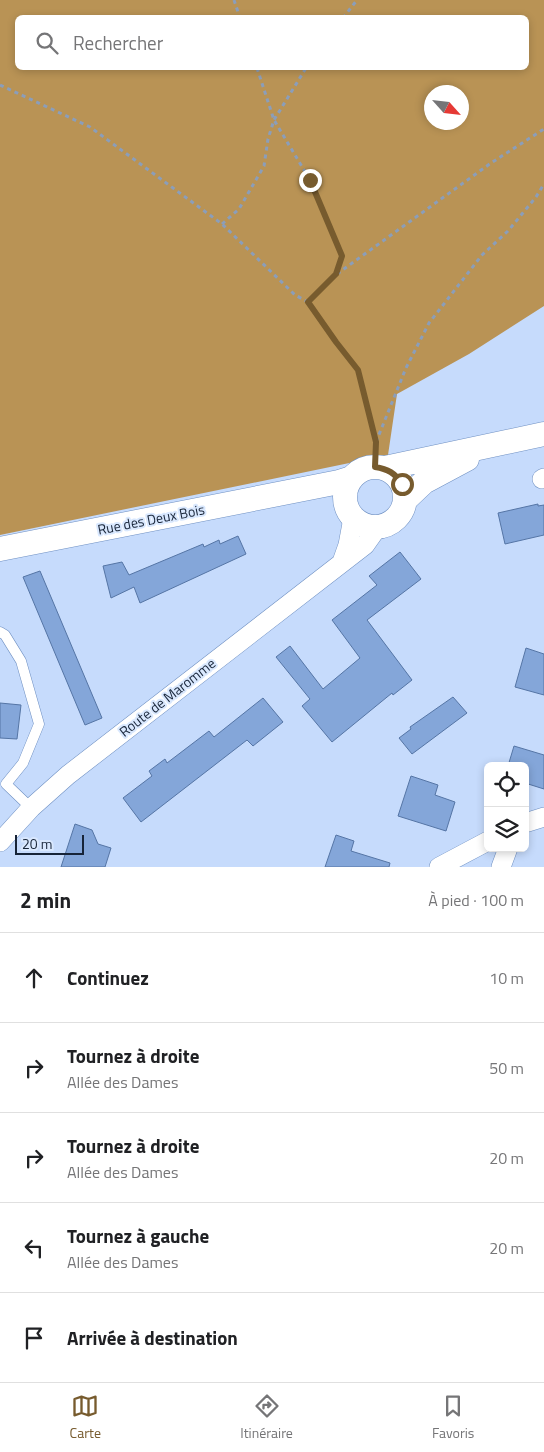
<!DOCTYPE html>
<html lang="fr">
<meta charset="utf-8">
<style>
body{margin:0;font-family:"Titillium Web",sans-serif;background:#f2f2f2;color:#202124}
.controls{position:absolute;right:15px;bottom:15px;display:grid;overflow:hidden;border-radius:8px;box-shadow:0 2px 8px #0003}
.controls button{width:45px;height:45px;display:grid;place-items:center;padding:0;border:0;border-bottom:1px solid #e0e0e0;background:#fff;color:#202124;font:25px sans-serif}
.compass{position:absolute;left:424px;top:85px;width:45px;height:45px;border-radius:50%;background:#fff;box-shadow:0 2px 8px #0003;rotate:117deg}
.scale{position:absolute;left:15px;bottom:12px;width:69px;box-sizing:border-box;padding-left:5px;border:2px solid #172438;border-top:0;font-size:14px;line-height:18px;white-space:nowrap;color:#172438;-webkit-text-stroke:4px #d9e8fe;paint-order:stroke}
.stop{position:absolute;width:15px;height:15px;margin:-11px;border:4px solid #775b2e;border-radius:50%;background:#fff}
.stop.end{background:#775b2e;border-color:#fff;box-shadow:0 1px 5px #0008}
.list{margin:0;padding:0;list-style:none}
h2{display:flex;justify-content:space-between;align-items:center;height:65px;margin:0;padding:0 20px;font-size:21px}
h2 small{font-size:16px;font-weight:400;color:#757577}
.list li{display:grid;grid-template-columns:32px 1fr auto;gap:15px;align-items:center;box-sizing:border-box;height:90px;padding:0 20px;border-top:1px solid #e0e0e0}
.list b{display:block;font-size:19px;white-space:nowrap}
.list p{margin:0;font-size:16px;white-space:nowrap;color:#757577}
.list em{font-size:16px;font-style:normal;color:#757577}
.icon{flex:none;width:28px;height:28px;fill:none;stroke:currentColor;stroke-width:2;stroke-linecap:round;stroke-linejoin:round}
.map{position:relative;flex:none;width:544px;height:867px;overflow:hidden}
.search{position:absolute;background:#fff;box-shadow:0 2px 8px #0003;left:15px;right:15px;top:15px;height:55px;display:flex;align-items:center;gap:12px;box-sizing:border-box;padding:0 18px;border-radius:8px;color:#757577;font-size:19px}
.sheet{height:515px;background:#fff}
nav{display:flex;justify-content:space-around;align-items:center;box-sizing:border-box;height:70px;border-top:1px solid #e0e0e0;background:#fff;font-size:14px;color:#757577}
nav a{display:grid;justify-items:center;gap:2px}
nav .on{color:#775b2e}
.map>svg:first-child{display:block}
.forest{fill:#b99355;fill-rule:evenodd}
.building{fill:#84a6d9;stroke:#5575a5}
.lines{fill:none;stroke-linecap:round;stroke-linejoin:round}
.service-casing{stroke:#6f90c2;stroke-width:11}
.minor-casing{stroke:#6f90c2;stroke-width:20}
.tertiary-casing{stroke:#6f90c2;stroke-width:25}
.path{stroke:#8b9eba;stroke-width:3;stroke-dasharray:4 4;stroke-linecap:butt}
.service{stroke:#fff;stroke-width:10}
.minor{stroke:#fff;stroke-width:19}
.tertiary{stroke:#fff;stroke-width:24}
.route{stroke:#775b2e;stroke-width:6}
.labels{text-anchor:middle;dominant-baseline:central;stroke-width:4;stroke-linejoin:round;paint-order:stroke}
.street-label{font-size:14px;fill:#172438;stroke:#d9e8fe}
</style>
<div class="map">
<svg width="544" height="867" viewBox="0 0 544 867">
<rect width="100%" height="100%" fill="#c6dbfc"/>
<path class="forest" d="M 0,0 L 544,0 L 544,306 L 469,354 L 397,394 L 388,455 L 0,535 ZM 18,18 L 526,18 L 526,68 L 18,68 ZM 432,92 L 462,92 L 462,122 L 432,122 Z"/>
<path class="building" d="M 538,504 L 538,506 L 544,505 L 544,535 L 505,544 L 498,513 Z
M 238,536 L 246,554 L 140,603 L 134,587 L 111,598 L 103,566 L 122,562 L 129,575 L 203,544 L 204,547 L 219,540 L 220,544 Z
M 400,552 L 421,579 L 367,620 L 412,680 L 393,695 L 392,693 L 332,742 L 302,706 L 310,699 L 276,657 L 290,646 L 323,689 L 360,658 L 332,620 L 377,585 L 369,576 Z
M 40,571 L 102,718 L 85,725 L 23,577 Z
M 526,648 L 544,654 L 544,695 L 515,687 Z
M 453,697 L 467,713 L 412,754 L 399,738 L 411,729 L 410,727 Z
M 263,698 L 283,722 L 253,746 L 247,740 L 141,822 L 123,798 L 152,776 L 149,771 L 165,759 L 167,763 L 209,731 L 214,737 Z
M 0,703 L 21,705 L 17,739 L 0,738 Z
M 514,746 L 544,755 L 544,789 L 525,783 L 525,766 L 508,766 Z
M 411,776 L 438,785 L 435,795 L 455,802 L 446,831 L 398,816 Z
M 75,824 L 92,830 L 98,844 L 111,848 L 105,867 L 61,867 Z
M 336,835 L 354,841 L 351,851 L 390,863 L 389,867 L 325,867 Z"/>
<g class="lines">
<g class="service-casing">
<path id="service" d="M 0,632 L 5,635 L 21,661 L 39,724 L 23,763 L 6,784 L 31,808"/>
</g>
<g class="minor-casing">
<path id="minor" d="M 542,479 L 544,478
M 342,562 L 348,545 L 353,518
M 525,823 L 544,817
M 0,842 L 31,808 L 68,775 L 365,545 L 377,528
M 439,867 L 488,841
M 501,867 L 508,848"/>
</g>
<g class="tertiary-casing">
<path id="tertiary" d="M345 497a30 30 0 1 1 60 0a30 30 0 1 1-60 0Z
M 385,468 L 544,434
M 406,499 L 424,482 L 467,459
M 0,549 L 339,482 L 352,478"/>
</g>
<path class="path" d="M 234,0 L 240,18
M 343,18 L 357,0
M 257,68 L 274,120 L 310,180 L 342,256 L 336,274 L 308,302 L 336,342 L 358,370 L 376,446
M 0,85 L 90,127 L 222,224 L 295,295 L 308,302
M 222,224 L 239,209 L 264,166 L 268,139 L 274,120 L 306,68
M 337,274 L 491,163 L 544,129
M 376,442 L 406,368 L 429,323 L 482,255 L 508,231 L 536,197 L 544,184"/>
<use href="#service" class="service"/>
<use href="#minor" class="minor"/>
<use href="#tertiary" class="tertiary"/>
</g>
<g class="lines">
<path class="route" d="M 310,180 L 342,256 L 336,274 L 308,302 L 336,342 L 358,370 L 376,442 L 375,467 C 388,469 395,473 402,484"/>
</g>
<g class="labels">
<g class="street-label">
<text transform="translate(151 519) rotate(-11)">Rue des Deux Bois</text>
<text transform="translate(167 697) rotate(-38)">Route de Maromme</text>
</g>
</g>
</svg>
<div class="controls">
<button><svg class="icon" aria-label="locate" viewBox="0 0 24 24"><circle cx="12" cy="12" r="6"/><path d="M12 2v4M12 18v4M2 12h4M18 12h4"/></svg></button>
<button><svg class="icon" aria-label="layers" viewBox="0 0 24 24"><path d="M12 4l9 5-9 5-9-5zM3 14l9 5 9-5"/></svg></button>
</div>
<svg class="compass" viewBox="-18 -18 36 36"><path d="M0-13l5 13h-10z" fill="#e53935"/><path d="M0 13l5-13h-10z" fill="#757577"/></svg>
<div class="scale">20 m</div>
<div class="stop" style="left:402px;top:484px"></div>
<div class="stop end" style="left:310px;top:180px"></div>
<div class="search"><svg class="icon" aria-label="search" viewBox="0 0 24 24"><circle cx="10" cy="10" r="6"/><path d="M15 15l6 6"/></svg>Rechercher</div>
</div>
<section class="sheet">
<h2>2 min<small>À pied · 100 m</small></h2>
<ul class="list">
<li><svg class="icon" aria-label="ahead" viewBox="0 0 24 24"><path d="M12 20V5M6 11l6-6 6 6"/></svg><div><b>Continuez</b></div><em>10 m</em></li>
<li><svg class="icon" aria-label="right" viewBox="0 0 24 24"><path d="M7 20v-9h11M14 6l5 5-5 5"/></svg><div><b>Tournez à droite</b><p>Allée des Dames</p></div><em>50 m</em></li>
<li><svg class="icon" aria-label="right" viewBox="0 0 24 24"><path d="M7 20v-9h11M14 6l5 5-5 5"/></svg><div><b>Tournez à droite</b><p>Allée des Dames</p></div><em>20 m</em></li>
<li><svg class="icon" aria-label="left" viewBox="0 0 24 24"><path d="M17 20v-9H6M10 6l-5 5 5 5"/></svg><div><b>Tournez à gauche</b><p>Allée des Dames</p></div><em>20 m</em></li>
<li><svg class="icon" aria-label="arrive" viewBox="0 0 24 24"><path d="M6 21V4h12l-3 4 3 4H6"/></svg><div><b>Arrivée à destination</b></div></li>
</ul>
</section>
<nav>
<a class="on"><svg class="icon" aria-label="map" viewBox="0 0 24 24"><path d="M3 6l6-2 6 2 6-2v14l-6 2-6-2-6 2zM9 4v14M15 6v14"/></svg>Carte</a>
<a><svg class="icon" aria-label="directions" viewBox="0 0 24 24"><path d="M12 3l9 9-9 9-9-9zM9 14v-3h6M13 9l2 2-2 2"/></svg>Itinéraire</a>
<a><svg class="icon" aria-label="saved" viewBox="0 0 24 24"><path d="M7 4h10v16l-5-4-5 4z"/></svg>Favoris</a>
</nav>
